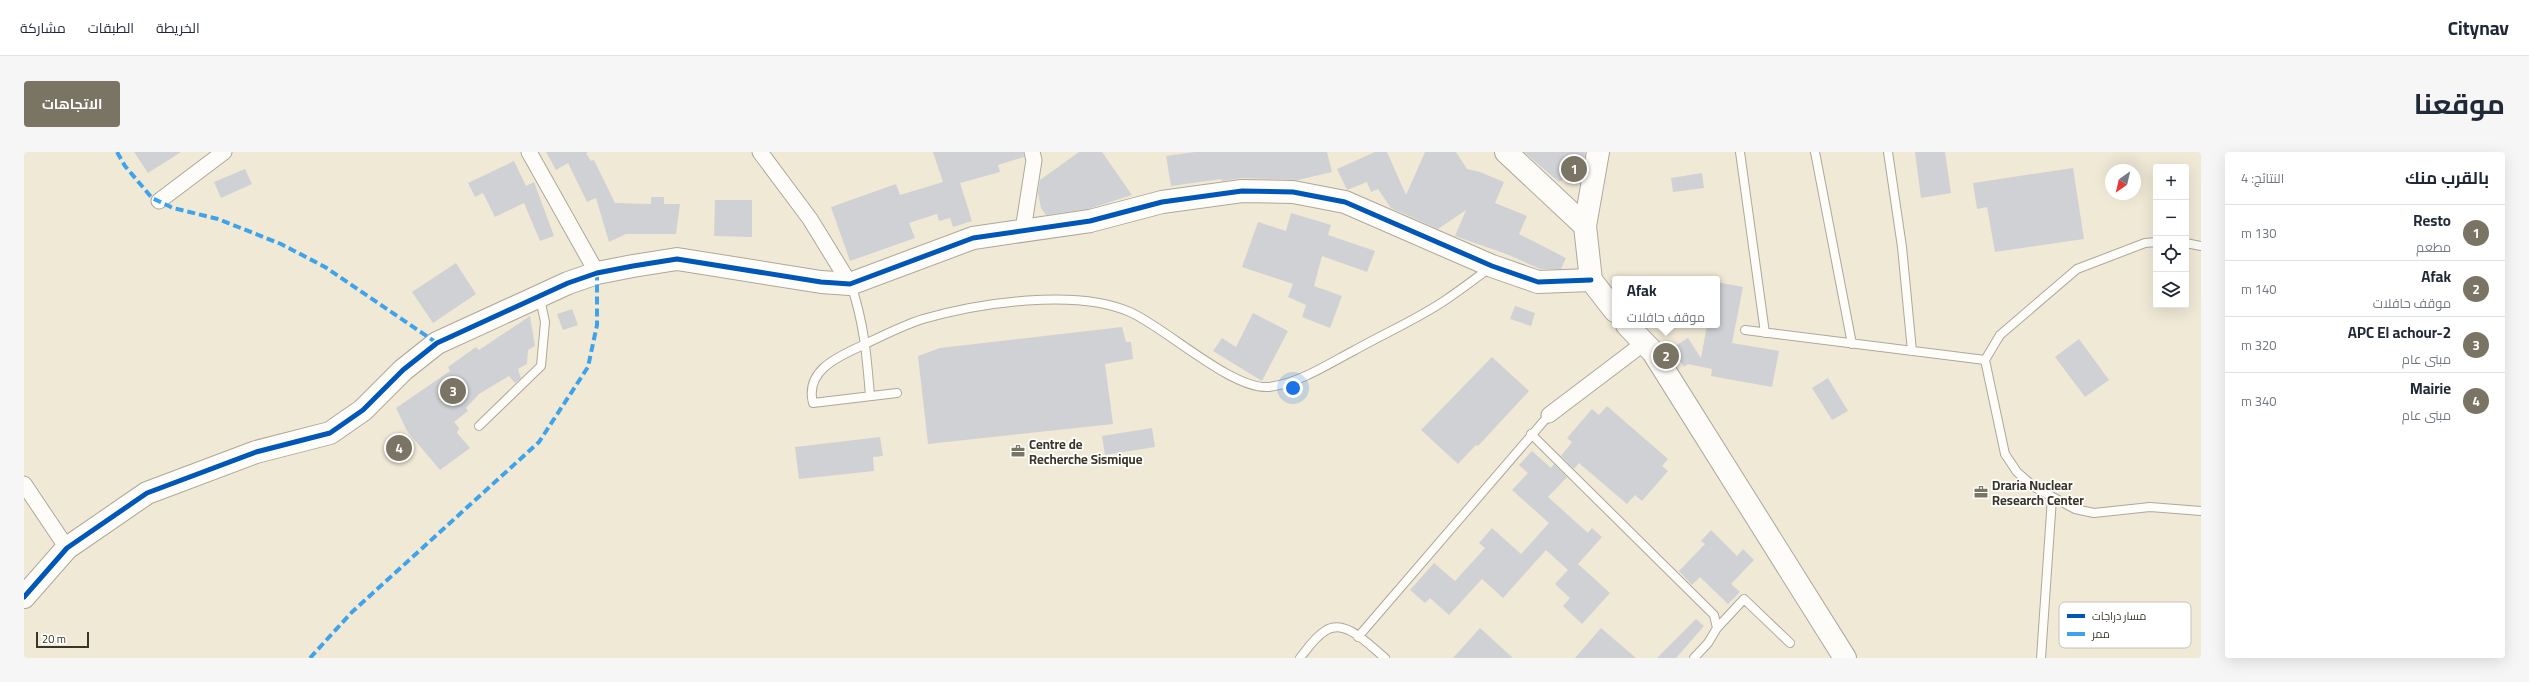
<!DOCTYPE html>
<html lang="ar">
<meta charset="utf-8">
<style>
body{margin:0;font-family:Georgia,Cairo,serif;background:#f6f6f7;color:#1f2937;direction:rtl}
.controls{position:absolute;right:12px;top:12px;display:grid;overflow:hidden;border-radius:4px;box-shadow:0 4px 16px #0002}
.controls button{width:36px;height:36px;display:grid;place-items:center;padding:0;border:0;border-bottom:1px solid #e0e1e3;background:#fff;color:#1f2937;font:20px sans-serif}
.compass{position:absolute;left:2081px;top:12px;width:36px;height:36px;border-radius:50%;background:#fff;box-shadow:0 4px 16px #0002;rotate:214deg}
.scale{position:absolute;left:12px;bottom:10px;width:53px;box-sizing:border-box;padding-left:4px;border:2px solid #393527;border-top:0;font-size:11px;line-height:14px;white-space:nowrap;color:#393527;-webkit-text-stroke:3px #fff;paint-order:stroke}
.you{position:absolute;left:1269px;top:236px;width:14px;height:14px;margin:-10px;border:3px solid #fff;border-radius:50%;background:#1a73e8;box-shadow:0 0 0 6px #1a73e833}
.badge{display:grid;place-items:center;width:26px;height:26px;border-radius:50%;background:#797464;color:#fff;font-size:13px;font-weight:700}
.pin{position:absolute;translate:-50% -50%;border:2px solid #fff;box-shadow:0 1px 4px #0006}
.popup{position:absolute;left:1588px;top:124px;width:108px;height:52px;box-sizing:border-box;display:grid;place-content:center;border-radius:4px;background:#fff;filter:drop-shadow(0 1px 3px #0005);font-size:13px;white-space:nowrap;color:#747a83}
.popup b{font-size:15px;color:#1f2937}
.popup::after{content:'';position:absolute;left:50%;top:100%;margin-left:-8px;border:8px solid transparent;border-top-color:#fff}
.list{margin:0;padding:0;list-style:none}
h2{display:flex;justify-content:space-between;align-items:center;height:52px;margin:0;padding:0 16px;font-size:17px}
h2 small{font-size:13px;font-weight:400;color:#747a83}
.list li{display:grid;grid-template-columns:26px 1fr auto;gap:12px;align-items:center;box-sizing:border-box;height:56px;padding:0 16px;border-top:1px solid #e0e1e3}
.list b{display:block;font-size:15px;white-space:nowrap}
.list p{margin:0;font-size:13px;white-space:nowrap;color:#747a83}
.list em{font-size:13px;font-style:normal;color:#747a83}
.icon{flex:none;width:22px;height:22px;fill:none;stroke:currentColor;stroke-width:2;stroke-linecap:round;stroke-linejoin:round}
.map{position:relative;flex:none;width:2177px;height:506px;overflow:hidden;direction:ltr;border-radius:4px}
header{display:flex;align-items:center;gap:24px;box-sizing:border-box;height:56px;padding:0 20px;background:#fff;border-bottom:1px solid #e0e1e3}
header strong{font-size:19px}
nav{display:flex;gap:22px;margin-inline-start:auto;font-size:14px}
.intro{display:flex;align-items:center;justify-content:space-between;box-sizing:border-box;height:96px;padding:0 24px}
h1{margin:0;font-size:28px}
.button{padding:10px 18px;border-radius:4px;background:#797464;color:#fff;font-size:14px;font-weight:700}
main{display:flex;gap:24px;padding:0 24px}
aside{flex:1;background:#fff;border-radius:4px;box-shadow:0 4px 16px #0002}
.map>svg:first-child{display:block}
.building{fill:#d0d1d4}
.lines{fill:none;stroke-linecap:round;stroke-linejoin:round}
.lane-casing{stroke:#ada89a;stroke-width:10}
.street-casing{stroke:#ada89a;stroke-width:17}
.secondary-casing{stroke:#ada89a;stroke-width:24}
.lane{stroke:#fdfcf9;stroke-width:8}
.street{stroke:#fdfcf9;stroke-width:15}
.secondary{stroke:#fdfcf9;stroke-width:22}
.quiet{stroke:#3fa3eb;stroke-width:4;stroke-dasharray:8 4;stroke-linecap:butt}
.cycleway-casing{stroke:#fff;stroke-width:8}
.cycleway{stroke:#0057b8;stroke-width:5}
.labels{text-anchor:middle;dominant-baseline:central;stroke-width:3.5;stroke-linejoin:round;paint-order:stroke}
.poi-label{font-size:13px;font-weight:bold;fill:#393527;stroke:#fff;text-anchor:start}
.key{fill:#fff;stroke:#c4c2be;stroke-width:1}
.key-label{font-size:11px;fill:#393527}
</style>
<header>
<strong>Citynav</strong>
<nav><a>الخريطة</a><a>الطبقات</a><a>مشاركة</a></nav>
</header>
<div class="intro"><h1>موقعنا</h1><a class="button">الاتجاهات</a></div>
<main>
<aside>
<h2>بالقرب منك<small>النتائج: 4</small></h2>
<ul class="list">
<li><span class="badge">1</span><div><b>Resto</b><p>مطعم</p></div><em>130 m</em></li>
<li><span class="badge">2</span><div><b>Afak</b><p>موقف حافلات</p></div><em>140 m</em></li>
<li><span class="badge">3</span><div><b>APC El achour-2</b><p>مبنى عام</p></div><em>320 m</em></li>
<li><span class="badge">4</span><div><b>Mairie</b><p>مبنى عام</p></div><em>340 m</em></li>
</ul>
</aside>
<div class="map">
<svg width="2177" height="506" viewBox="0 0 2177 506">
<rect width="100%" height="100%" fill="#f0e9d6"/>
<path class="building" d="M 110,0 L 157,0 L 124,21 Z
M 522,0 L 565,0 L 562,1 L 567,9 L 570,8 L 591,51 L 627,52 L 627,45 L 640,45 L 640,52 L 656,52 L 652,82 L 602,82 L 585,90 L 572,46 L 563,50 L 544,11 L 532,18 Z
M 909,0 L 999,0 L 1000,5 L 974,13 L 976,20 L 936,31 L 948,69 L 929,75 L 926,66 L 915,69 L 913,62 L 885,71 L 891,86 L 826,109 L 807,55 L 872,32 L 876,43 L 919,30 Z
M 1055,0 L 1078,0 L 1108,43 L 1064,57 L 1022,63 L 1017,56 L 1014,41 L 1016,28 Z
M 1171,0 L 1303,0 L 1308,20 L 1274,28 L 1218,26 L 1198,29 L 1197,27 L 1147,34 L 1142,4 Z
M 1351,0 L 1363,0 L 1382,43 L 1401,0 L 1432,0 L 1443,17 L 1456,20 L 1480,30 L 1471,51 L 1503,64 L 1495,82 L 1542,106 L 1537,117 L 1516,117 L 1485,103 L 1431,84 L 1442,58 L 1414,77 L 1367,56 L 1354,37 L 1347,40 L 1343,30 L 1323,38 L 1313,17 Z
M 1500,0 L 1561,0 L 1560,10 L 1552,19 L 1535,30 Z
M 1891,0 L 1921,0 L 1927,41 L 1897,46 Z
M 490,9 L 502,34 L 510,30 L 530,84 L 516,89 L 500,51 L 471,65 L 459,41 L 451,45 L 444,31 Z
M 2049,16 L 2060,87 L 1971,100 L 1963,55 L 1953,57 L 1949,31 Z
M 221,17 L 228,32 L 197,46 L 190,30 Z
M 1678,21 L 1680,36 L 1649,40 L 1647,26 Z
M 691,48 L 728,48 L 728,85 L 690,84 Z
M 1267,61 L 1307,73 L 1304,83 L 1351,99 L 1343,120 L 1298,104 L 1290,134 L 1318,144 L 1306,176 L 1278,165 L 1282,153 L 1264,145 L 1269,132 L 1218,115 L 1234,70 L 1262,79 Z
M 432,111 L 452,142 L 409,171 L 388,140 Z
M 1693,130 L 1719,135 L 1708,191 L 1755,199 L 1748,235 L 1687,224 L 1688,217 L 1664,212 L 1660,215 L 1648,196 L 1664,186 L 1677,206 L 1683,173 L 1693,173 Z
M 1491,154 L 1511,161 L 1507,174 L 1486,167 Z
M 548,157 L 554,173 L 539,178 L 533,162 Z
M 1229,161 L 1264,179 L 1238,229 L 1189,199 L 1198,186 L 1212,195 Z
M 506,164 L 511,194 L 504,198 L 503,212 L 494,217 L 497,226 L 491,231 L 485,224 L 455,242 L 442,256 L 444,259 L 430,270 L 435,276 L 433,281 L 446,296 L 416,318 L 383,279 L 372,256 L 426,219 L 424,215 L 452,195 L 455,198 Z
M 1098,175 L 1102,190 L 1107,190 L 1109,207 L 1081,212 L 1089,272 L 904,292 L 894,204 L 916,196 Z
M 2055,187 L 2085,228 L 2061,245 L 2031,205 Z
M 1468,205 L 1505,239 L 1454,294 L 1452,293 L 1434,312 L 1397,278 Z
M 1804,226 L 1824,259 L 1808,268 L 1788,236 Z
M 1583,254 L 1644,307 L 1638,314 L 1644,319 L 1618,349 L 1611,343 L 1603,352 L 1555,311 L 1550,317 L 1537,304 L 1548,290 L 1543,286 L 1568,257 L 1575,263 Z
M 1128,276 L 1131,295 L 1081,303 L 1078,284 Z
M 856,285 L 859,304 L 849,305 L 850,319 L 775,327 L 771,295 Z
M 1508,299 L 1527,316 L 1530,312 L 1543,325 L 1524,345 L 1564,381 L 1568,376 L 1578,385 L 1554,412 L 1586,441 L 1558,472 L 1539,454 L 1546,446 L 1531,432 L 1544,418 L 1522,398 L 1479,446 L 1458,427 L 1425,463 L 1406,446 L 1401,451 L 1386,438 L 1410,411 L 1431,429 L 1461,396 L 1455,391 L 1468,376 L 1497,402 L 1525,371 L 1488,338 L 1504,321 L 1495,313 Z
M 1687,378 L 1713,404 L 1719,397 L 1730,408 L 1707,432 L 1716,440 L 1704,452 L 1676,425 L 1668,433 L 1655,419 L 1681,392 L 1677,389 Z
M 1672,467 L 1680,474 L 1652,506 L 1633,506 Z
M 1456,476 L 1489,506 L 1429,506 Z
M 1577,476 L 1612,506 L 1551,506 Z"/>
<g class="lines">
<g class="lane-casing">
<path id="lane" d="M 1716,0 L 1741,181
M 1791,0 L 1828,192
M 1864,0 L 1878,95 L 1888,199
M 2132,90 L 2121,91 L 2053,117 L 1976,183 L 1961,208 L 1981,302 L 1993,320 L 2010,335 L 2051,357 L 2070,361 L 2126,355 L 2177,359
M 2162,91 L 2177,94
M 827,133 C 840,170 843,206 846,244
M 1721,178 L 1961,208
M 873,241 L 789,251 C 781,220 811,206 835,195 C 856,185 877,174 899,167 C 955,151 1052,136 1106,160 C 1142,176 1208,238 1245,235 C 1276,231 1304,212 1331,198 C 1361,181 1394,167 1423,147 C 1438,137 1452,126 1467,115
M 455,274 L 517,214 L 521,170 L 516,146
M 1507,282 L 1690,463 L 1693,476 L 1684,491 L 1670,506
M 1693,476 L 1720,447 L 1766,491
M 1334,485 L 1525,263
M 1276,506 C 1283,497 1291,485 1301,479 C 1321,465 1346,494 1361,506
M 2017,506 L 2028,346"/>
</g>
<g class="street-casing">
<path id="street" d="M 505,0 L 573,121
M 736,0 L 786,67 L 826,132
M 135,49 L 200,0
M 999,78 L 1010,8 L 1008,0
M 1525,263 L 1620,191
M 0,332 L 43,396"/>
</g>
<g class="secondary-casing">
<path id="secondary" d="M 1482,0 L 1561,74 L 1567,128 L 1591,159
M 1561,74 L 1574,0
M 1603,173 L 1629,200 L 1821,506
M 0,445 L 43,396 L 123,341 L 232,300 L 306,281 L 339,258 L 379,218 L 413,191 L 544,131 L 573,121 L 609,114 L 653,107 L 797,130 L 826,132 L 949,86 L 1066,69 L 1138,50 L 1218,39 L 1269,40 L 1321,50 L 1468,114 L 1514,130 L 1567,128"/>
</g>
<use href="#lane" class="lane"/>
<use href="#street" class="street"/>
<use href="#secondary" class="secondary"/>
<path class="quiet" d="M 93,0 L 101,14 L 128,46 L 149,56 L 194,67 L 257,92 L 301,115 L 413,191
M 286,506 L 328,460 L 515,290 L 564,215 L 573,173 L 573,121"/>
<g class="cycleway-casing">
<path id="cycleway" d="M 0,445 L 43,396 L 123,341 L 232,300 L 306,281 L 339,258 L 379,218 L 413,191 L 544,131 L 573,121 L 609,114 L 653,107 L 797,130 L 826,132 L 949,86 L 1066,69 L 1138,50 L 1218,39 L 1269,40 L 1321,50 L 1468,114 L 1514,130 L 1567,128"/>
</g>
<use href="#cycleway" class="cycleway"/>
</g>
<defs>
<g id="office-bare" transform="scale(1.08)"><path d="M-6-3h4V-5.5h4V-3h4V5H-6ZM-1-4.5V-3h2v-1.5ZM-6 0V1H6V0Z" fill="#797464" stroke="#fff" stroke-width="2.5" paint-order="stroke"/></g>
</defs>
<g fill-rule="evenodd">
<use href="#office-bare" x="994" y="299"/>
<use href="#office-bare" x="1957" y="340"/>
</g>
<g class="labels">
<g class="poi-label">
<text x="1005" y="292">Centre de<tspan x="1005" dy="15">Recherche Sismique</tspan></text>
<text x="1968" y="333">Draria Nuclear<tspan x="1968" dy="15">Research Center</tspan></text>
</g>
</g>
<rect x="2035" y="450" width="132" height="46" rx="6" class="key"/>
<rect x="2043" y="462" width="18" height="4" fill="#0057b8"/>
<rect x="2043" y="480" width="18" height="4" fill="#3fa3eb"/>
<g class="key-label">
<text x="2068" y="468">مسار دراجات</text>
<text x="2068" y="486">ممر</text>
</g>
</svg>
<div class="controls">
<button>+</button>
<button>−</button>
<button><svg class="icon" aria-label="locate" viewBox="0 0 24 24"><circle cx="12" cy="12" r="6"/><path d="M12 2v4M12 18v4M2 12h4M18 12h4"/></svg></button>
<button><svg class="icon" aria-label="layers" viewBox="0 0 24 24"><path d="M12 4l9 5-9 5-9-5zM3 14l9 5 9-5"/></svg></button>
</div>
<svg class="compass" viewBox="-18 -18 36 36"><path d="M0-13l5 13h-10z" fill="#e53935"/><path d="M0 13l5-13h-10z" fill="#747a83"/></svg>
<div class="scale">20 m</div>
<div class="you"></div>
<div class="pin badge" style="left:1550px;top:17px">1</div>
<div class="pin badge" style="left:1642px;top:204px">2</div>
<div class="popup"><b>Afak</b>موقف حافلات</div>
<div class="pin badge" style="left:429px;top:239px">3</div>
<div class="pin badge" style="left:375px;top:296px">4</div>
</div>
</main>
